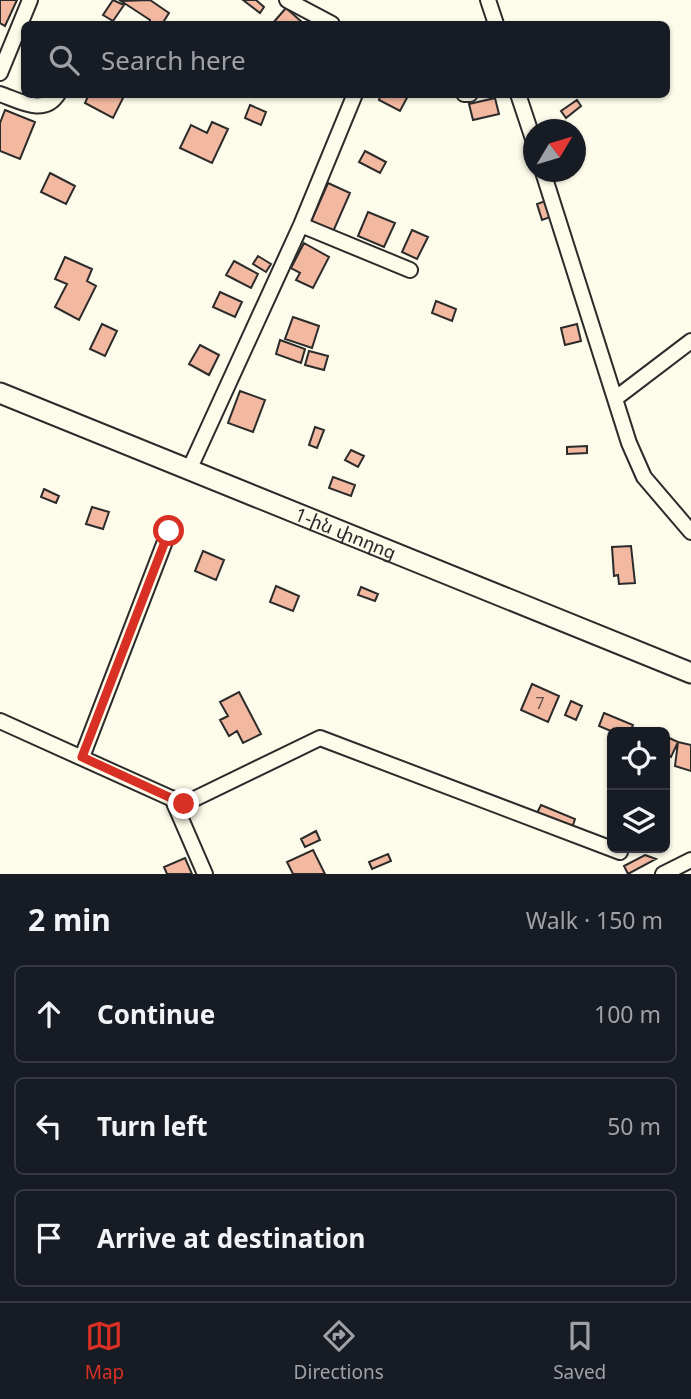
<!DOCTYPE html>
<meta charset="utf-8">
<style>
body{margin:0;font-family:"Noto Sans","Noto Sans Armenian",sans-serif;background:#242831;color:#f1f3f6}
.controls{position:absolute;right:21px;bottom:21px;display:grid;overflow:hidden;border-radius:10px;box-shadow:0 2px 5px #0004}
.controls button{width:63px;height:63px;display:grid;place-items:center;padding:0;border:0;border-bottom:2px solid #363941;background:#171b24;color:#f1f3f6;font:35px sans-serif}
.compass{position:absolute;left:523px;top:119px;width:63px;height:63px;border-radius:50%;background:#171b24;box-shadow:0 2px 5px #0004;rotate:52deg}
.stop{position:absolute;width:21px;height:21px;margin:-16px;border:5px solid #d93025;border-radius:50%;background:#fff}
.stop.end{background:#d93025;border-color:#fff;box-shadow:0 2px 7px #0008}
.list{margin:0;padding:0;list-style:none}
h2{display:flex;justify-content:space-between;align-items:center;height:91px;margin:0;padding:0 28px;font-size:30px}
h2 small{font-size:23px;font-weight:400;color:#9ea1a6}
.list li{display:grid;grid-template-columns:46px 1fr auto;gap:21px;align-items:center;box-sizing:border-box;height:98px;margin:0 14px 14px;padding:0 14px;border:2px solid #363941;border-radius:10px}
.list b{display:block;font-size:26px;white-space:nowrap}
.list em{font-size:23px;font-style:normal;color:#9ea1a6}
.icon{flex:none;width:38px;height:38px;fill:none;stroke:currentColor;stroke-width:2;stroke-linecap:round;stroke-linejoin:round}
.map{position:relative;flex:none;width:691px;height:874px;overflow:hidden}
.search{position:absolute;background:#171b24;box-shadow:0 2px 5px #0004;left:21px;right:21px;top:21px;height:77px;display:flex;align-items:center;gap:18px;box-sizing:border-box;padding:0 24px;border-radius:10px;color:#9ea1a6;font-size:26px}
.sheet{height:427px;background:#171b24}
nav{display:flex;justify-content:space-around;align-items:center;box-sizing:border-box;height:98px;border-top:2px solid #363941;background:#171b24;font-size:19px;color:#9ea1a6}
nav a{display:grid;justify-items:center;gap:4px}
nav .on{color:#d93025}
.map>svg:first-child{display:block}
.building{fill:#f2b8a0;stroke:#2b2b2b;stroke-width:2}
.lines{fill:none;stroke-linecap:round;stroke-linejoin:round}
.street-casing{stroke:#2b2b2b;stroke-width:18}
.secondary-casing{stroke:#2b2b2b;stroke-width:23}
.street{stroke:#fdfbea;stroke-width:14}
.secondary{stroke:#fdfbea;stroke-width:19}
.route{stroke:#d93025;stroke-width:9}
.labels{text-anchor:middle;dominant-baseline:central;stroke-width:5;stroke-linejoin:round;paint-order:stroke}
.number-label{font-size:16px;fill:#5d4e48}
.street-label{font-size:19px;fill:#2b2b2b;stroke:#fdfbea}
</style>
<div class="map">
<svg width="691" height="874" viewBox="0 0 691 874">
<rect width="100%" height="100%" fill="#fdfbea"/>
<path class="building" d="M 0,0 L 17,0 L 5,26 L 0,23 Z
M 113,0 L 124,5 L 113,21 L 103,15 Z
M 150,0 L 169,13 L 162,24 L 150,24 L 150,20 L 121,1 Z
M 243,0 L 256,0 L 264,7 L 260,13 Z
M 286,8 L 303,23 L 302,24 L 272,24 Z
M 89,94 L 125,94 L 113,118 L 85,103 Z
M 381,94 L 409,94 L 400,111 L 379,100 Z
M 495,98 L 499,114 L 473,120 L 469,104 Z
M 577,100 L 581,106 L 566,118 L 561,111 Z
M 250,105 L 266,112 L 261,125 L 245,118 Z
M 5,110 L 35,122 L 20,159 L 0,151 L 0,123 Z
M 212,122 L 228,129 L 212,163 L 180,148 L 191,125 L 207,133 Z
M 365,151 L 386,162 L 380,173 L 359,162 Z
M 50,173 L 75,186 L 66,204 L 41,192 Z
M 328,183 L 350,193 L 332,234 L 310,224 Z
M 548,200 L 553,216 L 542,220 L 537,204 Z
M 368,212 L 395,223 L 384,247 L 358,236 Z
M 412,230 L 428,237 L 417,259 L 402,252 Z
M 304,243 L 329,257 L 313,288 L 296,280 L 300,273 L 291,268 Z
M 258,256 L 271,264 L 266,272 L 253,264 Z
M 65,257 L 92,269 L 87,281 L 96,286 L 79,320 L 55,307 L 67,284 L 55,279 Z
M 234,261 L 258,274 L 251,288 L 226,275 Z
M 220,292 L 242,302 L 235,317 L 213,307 Z
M 436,301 L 456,309 L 452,321 L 432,313 Z
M 293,317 L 319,326 L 312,348 L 285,339 Z
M 102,324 L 117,331 L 105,356 L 90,349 Z
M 577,324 L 581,341 L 565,345 L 561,328 Z
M 280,340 L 305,349 L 301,363 L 276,354 Z
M 200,345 L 219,355 L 209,375 L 189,364 Z
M 309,351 L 328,356 L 324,370 L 305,365 Z
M 240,391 L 265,400 L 253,432 L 228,423 Z
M 315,427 L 324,430 L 317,448 L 309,445 Z
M 587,446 L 587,453 L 567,454 L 567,447 Z
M 351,450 L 364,456 L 358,467 L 345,460 Z
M 333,477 L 355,485 L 351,496 L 329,488 Z
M 44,489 L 59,496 L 56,503 L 41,497 Z
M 92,507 L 109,512 L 103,529 L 86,524 Z
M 631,546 L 635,583 L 619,584 L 618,575 L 614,576 L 612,547 Z
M 203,551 L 224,560 L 216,580 L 195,571 Z
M 276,586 L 299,596 L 293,611 L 270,602 Z
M 361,587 L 378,594 L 375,601 L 358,595 Z
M 532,684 L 559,696 L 548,722 L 521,710 Z
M 239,692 L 261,734 L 243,743 L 237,731 L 229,736 L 220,720 L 228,716 L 220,702 Z
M 571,701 L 582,706 L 576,720 L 565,715 Z
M 604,713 L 633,725 L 630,732 L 613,732 L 599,726 Z
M 665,736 L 678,742 L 671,757 L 665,754 Z
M 678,742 L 691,745 L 691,771 L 675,766 Z
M 541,805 L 575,819 L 572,828 L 537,813 Z
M 316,831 L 320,840 L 305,847 L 301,839 Z
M 313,850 L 325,874 L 293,874 L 287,862 Z
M 388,854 L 391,861 L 372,869 L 369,862 Z
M 645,855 L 656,859 L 628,874 L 624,866 Z
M 185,858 L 192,874 L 167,874 L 164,867 Z"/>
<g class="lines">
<g class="street-casing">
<path id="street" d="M 287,0 L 332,24
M 488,0 L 496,24
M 0,73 L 30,0
M 0,94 C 20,101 44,116 58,94
M 464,94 L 470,94
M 518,94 L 534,142
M 543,172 L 629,443 L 644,477 L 691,532
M 301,225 L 410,270
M 616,398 L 691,341
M 189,470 L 301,225 L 355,94
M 0,721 L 184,804 L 320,738 L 620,852
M 82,757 L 169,531
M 172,798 L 205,874
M 663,874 L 691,860"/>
</g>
<g class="secondary-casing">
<g id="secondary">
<path id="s1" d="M 0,393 L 691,673"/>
</g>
</g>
<use href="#street" class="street"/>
<use href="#secondary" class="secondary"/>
</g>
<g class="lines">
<path class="route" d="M 169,531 L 82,757 L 184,804"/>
</g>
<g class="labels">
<g class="number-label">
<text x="540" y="703">7</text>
</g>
<g class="street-label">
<text stroke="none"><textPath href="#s1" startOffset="373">1-ին փողոց</textPath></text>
</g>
</g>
</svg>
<div class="controls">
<button><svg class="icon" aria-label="locate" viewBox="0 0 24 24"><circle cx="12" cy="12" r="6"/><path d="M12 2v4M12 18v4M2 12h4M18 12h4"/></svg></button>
<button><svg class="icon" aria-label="layers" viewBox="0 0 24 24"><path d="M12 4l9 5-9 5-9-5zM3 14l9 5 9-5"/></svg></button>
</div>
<svg class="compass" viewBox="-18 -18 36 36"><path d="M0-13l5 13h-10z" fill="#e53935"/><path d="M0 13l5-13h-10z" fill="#9ea1a6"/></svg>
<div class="stop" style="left:169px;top:531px"></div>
<div class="stop end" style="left:184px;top:804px"></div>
<div class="search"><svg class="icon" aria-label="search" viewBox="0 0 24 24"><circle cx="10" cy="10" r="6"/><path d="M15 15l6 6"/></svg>Search here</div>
</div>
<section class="sheet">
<h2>2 min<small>Walk · 150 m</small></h2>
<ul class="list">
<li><svg class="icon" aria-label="ahead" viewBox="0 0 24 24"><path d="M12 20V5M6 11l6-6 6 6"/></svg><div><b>Continue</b></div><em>100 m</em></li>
<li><svg class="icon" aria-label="left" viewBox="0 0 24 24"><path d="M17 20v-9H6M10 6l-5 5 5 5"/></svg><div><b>Turn left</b></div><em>50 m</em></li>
<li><svg class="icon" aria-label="arrive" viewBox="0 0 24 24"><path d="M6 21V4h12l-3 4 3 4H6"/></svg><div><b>Arrive at destination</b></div></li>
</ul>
</section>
<nav>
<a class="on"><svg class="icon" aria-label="map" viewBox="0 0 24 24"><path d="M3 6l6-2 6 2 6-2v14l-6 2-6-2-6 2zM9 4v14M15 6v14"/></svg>Map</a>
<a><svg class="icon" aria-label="directions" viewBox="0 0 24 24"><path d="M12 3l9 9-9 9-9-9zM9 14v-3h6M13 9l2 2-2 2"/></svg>Directions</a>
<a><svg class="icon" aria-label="saved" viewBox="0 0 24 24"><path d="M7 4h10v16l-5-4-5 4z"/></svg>Saved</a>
</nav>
